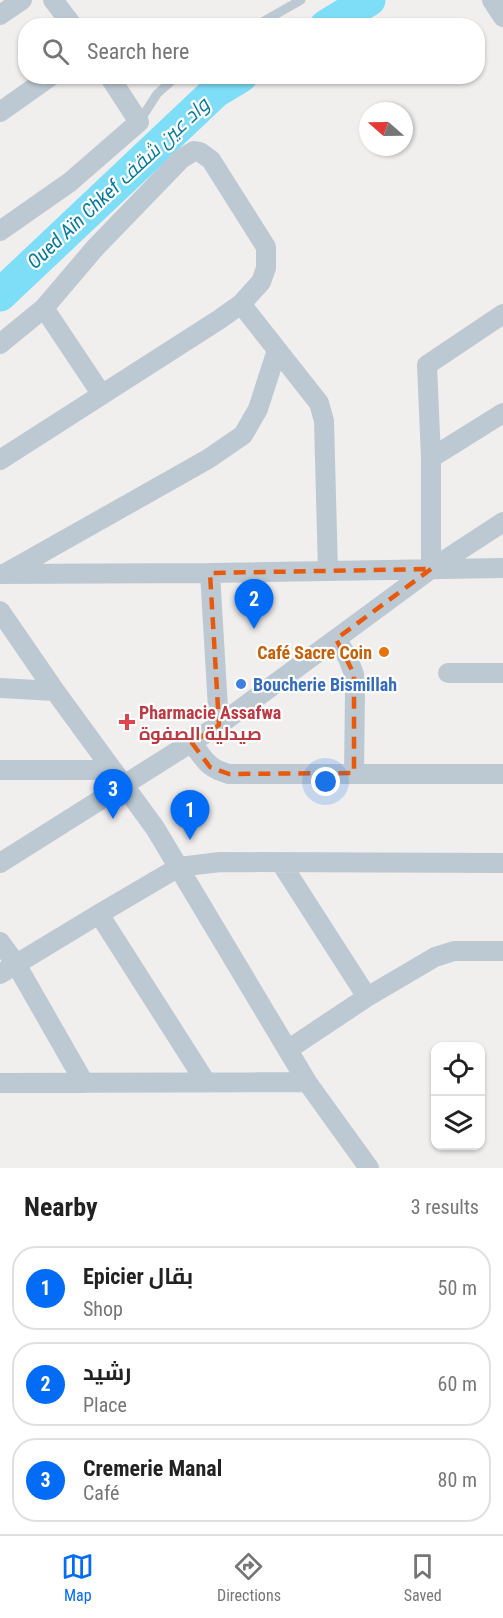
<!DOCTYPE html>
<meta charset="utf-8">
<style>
body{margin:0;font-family:"Roboto Condensed",Cairo,sans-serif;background:#f2f2f2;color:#222}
.controls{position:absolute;right:18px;bottom:18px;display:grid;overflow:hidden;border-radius:12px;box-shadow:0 2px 4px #0004}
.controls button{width:54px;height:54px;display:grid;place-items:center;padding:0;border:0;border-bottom:2px solid #e0e0e0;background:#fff;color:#222;font:30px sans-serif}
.compass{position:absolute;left:359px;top:102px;width:54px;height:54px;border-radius:50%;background:#fff;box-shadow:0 2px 4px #0004;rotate:290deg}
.you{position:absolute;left:326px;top:782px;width:21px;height:21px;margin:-15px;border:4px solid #fff;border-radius:50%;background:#1a73e8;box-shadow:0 0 0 9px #1a73e833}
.badge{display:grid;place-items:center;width:39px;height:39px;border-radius:50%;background:#026cf6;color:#fff;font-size:20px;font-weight:700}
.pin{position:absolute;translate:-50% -50px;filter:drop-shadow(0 2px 3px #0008)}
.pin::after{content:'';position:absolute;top:32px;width:21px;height:18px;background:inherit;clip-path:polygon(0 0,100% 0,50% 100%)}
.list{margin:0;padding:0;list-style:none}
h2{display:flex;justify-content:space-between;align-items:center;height:78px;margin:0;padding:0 24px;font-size:26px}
h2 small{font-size:20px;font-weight:400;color:#767676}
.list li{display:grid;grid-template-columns:39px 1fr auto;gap:18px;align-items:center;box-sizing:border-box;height:84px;margin:0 12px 12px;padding:0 12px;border:2px solid #e0e0e0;border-radius:24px}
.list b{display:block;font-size:22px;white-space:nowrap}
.list p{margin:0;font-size:20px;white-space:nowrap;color:#767676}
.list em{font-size:20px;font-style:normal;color:#767676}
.icon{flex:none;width:33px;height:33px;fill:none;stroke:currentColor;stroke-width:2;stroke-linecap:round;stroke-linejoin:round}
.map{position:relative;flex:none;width:503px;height:1168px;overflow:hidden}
.search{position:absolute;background:#fff;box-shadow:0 2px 4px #0004;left:18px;right:18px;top:18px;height:66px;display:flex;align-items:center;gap:15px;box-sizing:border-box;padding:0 21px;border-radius:24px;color:#767676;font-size:22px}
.sheet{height:366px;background:#fff}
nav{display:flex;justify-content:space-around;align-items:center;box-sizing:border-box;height:84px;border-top:2px solid #e0e0e0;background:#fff;font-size:16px;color:#767676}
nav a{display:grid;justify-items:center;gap:3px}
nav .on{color:#026cf6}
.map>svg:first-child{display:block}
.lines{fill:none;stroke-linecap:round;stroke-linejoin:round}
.river{stroke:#7eddf7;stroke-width:33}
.lane{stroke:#bdc9d2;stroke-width:9}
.street{stroke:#bdc9d2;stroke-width:20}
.marked{fill:none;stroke:#e8590c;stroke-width:4.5;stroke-dasharray:12 8;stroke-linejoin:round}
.food-dot{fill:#e8710a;stroke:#fff;stroke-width:2}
.shop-dot{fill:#3f7fe0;stroke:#fff;stroke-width:2}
.health-dot{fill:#e0444e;stroke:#fff;stroke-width:2}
.labels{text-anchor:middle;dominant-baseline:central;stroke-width:4.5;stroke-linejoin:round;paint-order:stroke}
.food-label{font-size:18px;font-weight:bold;fill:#c56008;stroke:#fff;text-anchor:end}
.shop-label{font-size:18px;font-weight:bold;fill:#366cbe;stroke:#fff;text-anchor:start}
.health-label{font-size:18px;font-weight:bold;fill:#be3a42;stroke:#fff;text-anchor:start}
.water-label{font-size:20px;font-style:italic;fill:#037b9c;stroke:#fff}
</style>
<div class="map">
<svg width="503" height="1168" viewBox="0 0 503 1168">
<rect width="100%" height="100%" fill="#f1eeee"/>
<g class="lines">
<path class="river" d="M 326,26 L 369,0
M 0,295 L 216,91 L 241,76"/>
<path class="lane" d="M 255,26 L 301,0
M 139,122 L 157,94 L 177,76"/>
<path class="street" d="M 53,0 L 73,26
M 492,0 L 503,17
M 0,15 L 22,0
M 0,112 L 51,76
M 0,231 L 70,182 L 139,122 L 109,76
M 241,304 L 319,403 L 324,421 L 328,571
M 44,308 L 102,395
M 0,344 L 44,308 L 95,248 L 181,159 L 194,151 L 200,152 L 211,160 L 266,247 L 266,268 L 261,282 L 241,304 L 220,319 L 0,460
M 431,458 L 503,413
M 431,569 L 431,458 L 427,365 L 503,314
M 6,573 L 208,459 L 243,435 L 258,409 L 277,350
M 210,573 L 219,725
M 0,574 L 210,573 L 503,568
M 0,611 L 55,691 L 155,828 L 307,1082 L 369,1168
M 336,639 L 347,656 L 354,674 L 355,692 L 354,773
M 448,673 L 503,673
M 0,688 L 55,691
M 192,743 C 205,760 207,768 229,774 L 503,774
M 0,770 L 112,770
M 0,863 L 219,725 L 431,569 L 503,522
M 281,863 L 367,997
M 99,914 L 206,1082
M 0,942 L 16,964 L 84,1083
M 0,974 L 99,914 L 179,867 L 220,862 L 503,863
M 289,1049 L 367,997 L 435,957 L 454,951 L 503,951
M 0,1083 L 307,1082"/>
</g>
<path class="marked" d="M 431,569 L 336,639 L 354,674 L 354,773 L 229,774 L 210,767 L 192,743 L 219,725 L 210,573 Z"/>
<circle class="food-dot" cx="384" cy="652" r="6"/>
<circle class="shop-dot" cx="241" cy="684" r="6"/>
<path class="health-dot" d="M124 713h6v6h6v6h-6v6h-6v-6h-6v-6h6z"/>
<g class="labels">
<g class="food-label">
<text x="372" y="652">Café Sacre Coin</text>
</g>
<g class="shop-label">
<text x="253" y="684">Boucherie Bismillah</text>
</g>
<g class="health-label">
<text x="139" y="712">Pharmacie Assafwa<tspan x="139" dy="21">صيدلية الصفوة</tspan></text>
</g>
<g class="water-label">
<text transform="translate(118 183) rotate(-43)">Oued Aïn Chkef واد عين شقف</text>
</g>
</g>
</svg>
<div class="controls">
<button><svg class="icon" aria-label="locate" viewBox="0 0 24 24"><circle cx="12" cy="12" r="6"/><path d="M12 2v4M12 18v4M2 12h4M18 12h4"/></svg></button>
<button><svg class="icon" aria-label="layers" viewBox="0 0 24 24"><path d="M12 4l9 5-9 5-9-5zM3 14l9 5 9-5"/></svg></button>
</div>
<svg class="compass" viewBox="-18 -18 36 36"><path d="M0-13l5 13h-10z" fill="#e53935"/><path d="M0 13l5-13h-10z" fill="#767676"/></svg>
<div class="you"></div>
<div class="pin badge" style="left:190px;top:840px">1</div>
<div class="pin badge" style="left:254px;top:629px">2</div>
<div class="pin badge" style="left:113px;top:819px">3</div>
<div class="search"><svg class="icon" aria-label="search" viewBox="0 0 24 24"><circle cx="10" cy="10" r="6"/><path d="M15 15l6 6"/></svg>Search here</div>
</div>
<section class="sheet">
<h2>Nearby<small>3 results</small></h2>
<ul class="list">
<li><span class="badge">1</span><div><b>Epicier بقال</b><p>Shop</p></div><em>50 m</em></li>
<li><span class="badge">2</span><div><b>رشيد</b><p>Place</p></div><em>60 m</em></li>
<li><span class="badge">3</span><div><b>Cremerie Manal</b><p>Café</p></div><em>80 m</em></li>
</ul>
</section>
<nav>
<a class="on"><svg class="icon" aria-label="map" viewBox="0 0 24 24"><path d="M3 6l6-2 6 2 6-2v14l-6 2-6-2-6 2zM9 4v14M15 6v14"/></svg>Map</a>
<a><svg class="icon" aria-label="directions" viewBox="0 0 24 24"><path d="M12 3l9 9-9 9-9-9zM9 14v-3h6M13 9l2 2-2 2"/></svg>Directions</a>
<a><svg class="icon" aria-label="saved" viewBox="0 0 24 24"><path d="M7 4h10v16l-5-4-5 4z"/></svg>Saved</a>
</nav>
